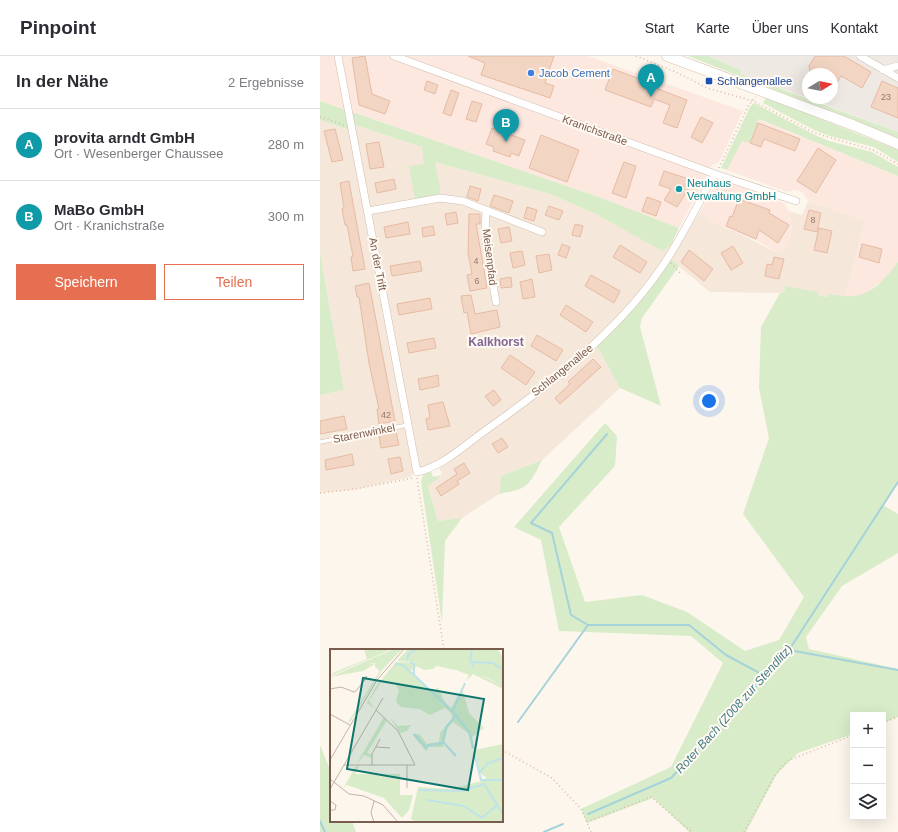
<!DOCTYPE html>
<html lang="de">
<meta charset="utf-8">
<style>
body{margin:0;font-family:Arial,sans-serif;background:#f7f7f7;color:#2b2b33}
.controls{position:absolute;right:12px;bottom:12px;display:grid;overflow:hidden;border-radius:0px;box-shadow:0 4px 16px #0002}
.controls button{width:36px;height:36px;display:grid;place-items:center;padding:0;border:0;border-bottom:1px solid #e1e1e2;background:#fff;color:#2b2b33;font:20px sans-serif}
.compass{position:absolute;left:482px;top:12px;width:36px;height:36px;border-radius:50%;background:#fff;box-shadow:0 4px 16px #0002;rotate:80deg}
.you{position:absolute;left:389px;top:345px;width:14px;height:14px;margin:-10px;border:3px solid #fff;border-radius:50%;background:#1a73e8;box-shadow:0 0 0 6px #1a73e833}
.badge{display:grid;place-items:center;width:26px;height:26px;border-radius:50%;background:#e76f51;color:#fff;font-size:13px;font-weight:700}
.pin{position:absolute;translate:-50% -33px;filter:drop-shadow(0 1px 2px #0008)}
.pin::after{content:'';position:absolute;top:21px;width:14px;height:12px;background:inherit;clip-path:polygon(0 0,100% 0,50% 100%)}
.list{margin:0;padding:0;list-style:none}
h2{display:flex;justify-content:space-between;align-items:center;height:52px;margin:0;padding:0 16px;font-size:17px}
h2 small{font-size:13px;font-weight:400;color:#7c7c81}
.list li{display:grid;grid-template-columns:26px 1fr auto;gap:12px;align-items:center;box-sizing:border-box;height:72px;padding:0 16px;border-top:1px solid #e1e1e2}
.list b{display:block;font-size:15px;white-space:nowrap}
.list p{margin:0;font-size:13px;white-space:nowrap;color:#7c7c81}
.list em{font-size:13px;font-style:normal;color:#7c7c81}
.actions{display:flex;gap:8px;padding:12px 16px}
.actions a{flex:1;padding:9px 0;border:1px solid #e76f51;border-radius:0px;text-align:center;font-size:14px;color:#e76f51}
.actions .main{background:#e76f51;color:#fff}
.icon{flex:none;width:22px;height:22px;fill:none;stroke:currentColor;stroke-width:2;stroke-linecap:round;stroke-linejoin:round}
.map{position:relative;flex:none;width:578px;height:776px;overflow:hidden}
header{display:flex;align-items:center;gap:24px;box-sizing:border-box;height:56px;padding:0 20px;background:#fff;border-bottom:1px solid #e1e1e2}
header strong{font-size:19px}
nav{display:flex;gap:22px;margin-inline-start:auto;font-size:14px}
main{display:flex}
aside{flex:1;background:#fff}
.map>svg:first-child{display:block}
.residential{fill:#f5e8da}
.commercial{fill:#fde8e0}
.industrial{fill:#efe9e4}
.green{fill:#d8ecc9}
.lines{fill:none;stroke-linecap:round;stroke-linejoin:round}
.stream{stroke:#a5d3da;stroke-width:2}
.building{fill:#f3d5c3;stroke:#e6bba3}
.service-casing{stroke:#d1beb0;stroke-width:4.5}
.minor-casing{stroke:#d1beb0;stroke-width:8}
.secondary-casing{stroke:#d6c0b0;stroke-width:11}
.path{stroke:#d9b8a5;stroke-width:1.5;stroke-dasharray:1 3;stroke-linecap:butt}
.service{stroke:#fff;stroke-width:3.5}
.minor{stroke:#fff;stroke-width:7}
.secondary{stroke:#fff;stroke-width:10}
.shop-dot{fill:#3f7fe0;stroke:#fffaf3;stroke-width:1.5}
.transit-dot{fill:#1a4fb4;stroke:#fffaf3;stroke-width:1.5}
.culture-dot{fill:#0f9aa8;stroke:#fffaf3;stroke-width:1.5}
.labels{text-anchor:middle;dominant-baseline:central;stroke-width:4;stroke-linejoin:round;paint-order:stroke}
.number-label{font-size:9px;fill:#987a6a}
.shop-label{font-size:11px;fill:#366cbe;stroke:#fffaf3;text-anchor:start}
.transit-label{font-size:11px;fill:#164399;stroke:#fffaf3;text-anchor:start}
.street-label{font-size:11px;fill:#7a5c4d;stroke:#fffaf3}
.culture-label{font-size:11px;fill:#0d838f;stroke:#fffaf3;text-anchor:start}
.neighbourhood-label{font-size:12px;font-weight:bold;fill:#846695;stroke:#fffaf3}
.water-label{font-size:12px;font-style:italic;fill:#437c86;stroke:#fffaf3}
.inset-river{fill:none;stroke:#bfe3e8;stroke-width:2}
.inset-road{fill:none;stroke:#c5b3a7;stroke-width:1}
.view{fill:#0f766e;fill-opacity:0.15;stroke:#0f766e;stroke-width:2}
.inset-edge{fill:none;stroke:#7a5c4d;stroke-width:2}
</style>
<header>
<strong>Pinpoint</strong>
<nav><a>Start</a><a>Karte</a><a>Über uns</a><a>Kontakt</a></nav>
</header>
<main>
<aside>
<h2>In der Nähe<small>2 Ergebnisse</small></h2>
<ul class="list">
<li><span class="badge" style="background:#0f9aa8">A</span><div><b>provita arndt GmbH</b><p>Ort · Wesenberger Chaussee</p></div><em>280 m</em></li>
<li><span class="badge" style="background:#0f9aa8">B</span><div><b>MaBo GmbH</b><p>Ort · Kranichstraße</p></div><em>300 m</em></li>
</ul>
<div class="actions"><a class="main">Speichern</a><a>Teilen</a></div>
</aside>
<div class="map">
<svg width="578" height="776" viewBox="0 0 578 776">
<rect width="100%" height="100%" fill="#fdf6ec"/>
<path class="residential" d="M 13,0 L 22,0 L 35,69 L 102,91 L 115,106 L 230,138 L 276,158 L 342,194 L 351,189 L 337,215 L 277,290 L 300,332 L 222,404 L 181,420 L 179,438 L 142,462 L 118,465 L 108,429 L 122,419 L 119,410 L 103,419 L 94,417 L 90,421 L 36,433 L 0,437 L 0,339 L 24,334 L 0,194 L 0,64 L 28,74 Z
M 488,145 L 545,165 L 525,242 L 511,238 L 507,241 L 498,239 L 498,237 L 465,230 L 464,237 L 390,236 L 350,203 L 380,156 L 382,159 L 456,196 L 472,174 L 469,155 L 482,159 Z"/>
<path class="commercial" d="M 0,0 L 13,0 L 25,54 L 0,45 Z
M 22,0 L 268,0 L 423,55 L 399,106 L 392,109 L 359,172 L 284,143 L 32,56 Z
M 438,63 L 578,120 L 578,206 L 566,222 L 545,238 L 525,242 L 545,165 L 488,145 L 482,136 L 475,134 L 467,136 L 407,114 L 422,84 L 429,87 Z
M 397,125 L 416,129 L 464,147 L 469,155 L 472,174 L 469,188 L 466,193 L 456,196 L 440,186 L 395,168 L 382,159 L 380,156 Z"/>
<path class="industrial" d="M 388,0 L 578,0 L 578,76 L 488,42 L 512,42 L 512,18 L 488,18 L 488,42 L 420,18 L 421,14 Z"/>
<path class="green" d="M 368,0 L 388,0 L 421,14 L 420,18 L 578,76 L 578,82 Z
M 446,41 L 578,94 L 578,106 L 554,91 L 510,80 L 496,75 L 443,47 Z
M 0,45 L 25,54 L 29,74 L 0,64 Z
M 434,47 L 495,79 L 509,85 L 552,96 L 578,111 L 578,120 L 439,63 L 429,87 L 422,85 L 407,114 L 401,112 L 430,51 Z
M 32,56 L 284,143 L 359,172 L 351,189 L 342,195 L 276,158 L 230,138 L 115,106 L 120,132 L 120,139 L 95,144 L 89,110 L 104,108 L 102,91 L 35,69 Z
M 0,195 L 24,334 L 0,339 Z
M 350,203 L 359,210 L 322,262 L 320,271 L 341,350 L 300,332 L 277,290 Z
M 578,206 L 578,426 L 563,449 L 578,458 L 578,497 L 522,530 L 486,581 L 489,593 L 578,613 L 578,661 L 563,667 L 563,659 L 533,659 L 533,678 L 478,697 L 457,718 L 426,776 L 369,776 L 333,742 L 267,767 L 261,753 L 351,711 L 403,607 L 371,580 L 239,575 L 221,484 L 194,471 L 285,367 L 297,380 L 295,410 L 239,471 L 265,546 L 322,539 L 367,556 L 425,595 L 459,584 L 484,541 L 423,458 L 449,382 L 439,332 L 441,271 L 460,237 L 464,237 L 465,230 L 498,236 L 498,239 L 507,241 L 510,238 C 545,246 558,232 578,206 Z
M 222,404 C 209,430 208,433 179,438 L 181,420 Z
M 111,415 L 113,421 L 122,419 L 108,430 L 118,465 L 142,462 L 125,485 L 122,566 L 101,426 L 103,419 Z
M 0,689 L 11,716 L 11,765 L 32,765 L 36,776 L 0,776 Z"/>
<g class="lines">
<path class="stream" d="M 268,569 L 251,559 L 232,477 L 211,467 L 287,378
M 469,594 L 578,614
M 198,666 L 268,569 L 369,569 L 406,599 L 445,620
M 268,758 L 351,722 L 469,594 L 578,426
M 0,765 L 5,776
M 224,776 L 243,768"/>
</g>
<path class="building" d="M 45,0 L 52,38 L 70,45 L 65,58 L 39,49 L 32,2 Z
M 148,0 L 234,0 L 225,27 L 234,30 L 230,42 L 161,19 L 165,7 Z
M 495,0 L 524,0 L 551,16 L 542,32 L 521,20 L 512,35 L 512,18 L 494,18 L 490,16 L 489,10 Z
M 293,13 L 339,30 L 338,33 L 367,44 L 357,72 L 343,67 L 350,49 L 334,43 L 331,51 L 285,34 Z
M 107,25 L 118,29 L 115,38 L 104,34 Z
M 562,25 L 578,32 L 578,62 L 551,51 Z
M 131,34 L 139,37 L 131,60 L 123,57 Z
M 152,45 L 162,48 L 156,66 L 146,63 Z
M 381,61 L 393,67 L 382,87 L 371,81 Z
M 438,67 L 480,83 L 475,95 L 444,83 L 441,91 L 430,87 Z
M 172,72 L 205,84 L 199,100 L 191,97 L 190,101 L 173,95 L 174,91 L 166,88 Z
M 15,73 L 23,104 L 12,106 L 4,75 Z
M 221,79 L 259,94 L 247,126 L 209,112 Z
M 59,86 L 64,111 L 50,113 L 46,88 Z
M 498,92 L 516,104 L 496,137 L 477,125 Z
M 304,106 L 316,110 L 306,142 L 292,137 Z
M 344,115 L 366,122 L 369,132 L 357,151 L 344,144 L 351,133 L 339,129 Z
M 74,123 L 76,133 L 57,137 L 55,127 Z
M 29,125 L 45,213 L 33,215 L 31,201 L 33,200 L 27,169 L 25,169 L 22,153 L 24,152 L 20,127 Z
M 150,130 L 161,133 L 158,145 L 147,141 Z
M 174,139 L 193,145 L 189,157 L 170,150 Z
M 327,141 L 341,146 L 336,160 L 322,155 Z
M 419,143 L 450,154 L 449,157 L 469,169 L 458,187 L 439,174 L 436,183 L 406,170 L 410,160 L 412,161 Z
M 229,150 L 243,155 L 239,164 L 225,159 Z
M 207,151 L 217,154 L 214,165 L 204,162 Z
M 489,154 L 501,157 L 497,176 L 484,173 Z
M 136,156 L 138,167 L 127,169 L 125,158 Z
M 149,158 L 160,158 L 160,168 L 156,168 L 167,232 L 150,235 L 147,219 L 152,218 L 148,197 Z
M 88,166 L 90,178 L 66,182 L 64,171 Z
M 255,168 L 263,170 L 260,181 L 252,179 Z
M 113,170 L 115,179 L 103,181 L 102,172 Z
M 189,171 L 192,185 L 181,187 L 178,173 Z
M 499,172 L 512,175 L 507,197 L 494,194 Z
M 242,188 L 250,191 L 246,202 L 238,199 Z
M 542,188 L 562,193 L 559,207 L 539,201 Z
M 300,189 L 327,206 L 320,217 L 293,201 Z
M 413,190 L 423,207 L 411,214 L 401,197 Z
M 369,194 L 393,213 L 384,225 L 361,206 Z
M 202,195 L 205,209 L 193,212 L 190,197 Z
M 229,198 L 232,214 L 219,217 L 216,200 Z
M 454,201 L 464,203 L 459,223 L 445,220 L 447,208 L 452,209 Z
M 100,205 L 102,215 L 72,220 L 70,210 Z
M 271,219 L 300,235 L 294,247 L 265,230 Z
M 191,221 L 192,231 L 181,232 L 180,223 Z
M 212,223 L 215,241 L 203,243 L 200,226 Z
M 49,227 L 75,365 L 59,368 L 57,353 L 59,353 L 49,307 L 39,241 L 37,241 L 35,230 Z
M 151,239 L 155,258 L 177,254 L 180,271 L 151,278 L 147,256 L 144,257 L 141,240 Z
M 110,242 L 112,253 L 79,259 L 77,248 Z
M 246,249 L 273,266 L 266,276 L 240,259 Z
M 217,279 L 243,294 L 236,305 L 211,290 Z
M 114,282 L 116,292 L 89,297 L 87,287 Z
M 190,299 L 215,316 L 206,329 L 181,312 Z
M 273,303 L 281,311 L 240,348 L 235,342 L 250,328 L 248,326 Z
M 118,319 L 119,330 L 100,334 L 98,323 Z
M 174,334 L 181,344 L 173,350 L 165,340 Z
M 123,346 L 130,370 L 108,374 L 106,363 L 110,362 L 108,349 Z
M 24,360 L 27,373 L 0,378 L 0,365 Z
M 76,376 L 79,389 L 61,392 L 59,380 Z
M 182,382 L 188,391 L 178,397 L 172,388 Z
M 32,398 L 34,409 L 6,414 L 5,404 Z
M 80,401 L 83,415 L 71,418 L 68,403 Z
M 144,407 L 150,417 L 137,425 L 139,428 L 121,440 L 116,432 L 137,418 L 134,413 Z"/>
<g class="lines">
<g class="service-casing">
<path id="service" d="M 0,386 L 88,369"/>
</g>
<g class="minor-casing">
<path id="minor" d="M 18,0 L 97,416 C 122,411 145,389 166,374 C 227,331 296,277 339,215 C 361,185 376,150 395,118
M 74,0 L 395,118 L 476,145
M 540,0 L 578,22
M 563,14 L 578,10
M 48,155 L 120,142 L 143,145 L 222,176
M 166,155 L 165,179 L 176,246"/>
</g>
<g class="secondary-casing">
<path id="secondary" d="M 347,0 L 533,69 L 578,88"/>
</g>
<path class="path" d="M 316,0 L 358,17 L 387,32 L 433,45 L 495,77 L 553,94 L 578,108
M 0,61 L 24,69
M 399,112 L 428,50 L 436,41
M 351,207 L 360,217
M 97,422 L 124,594
M 0,437 L 36,433 L 93,422
M 563,667 L 578,661
M 182,694 L 232,722 L 261,753 L 271,776
M 267,766 L 331,741 L 372,776
M 424,776 L 455,719 L 467,705 L 533,679"/>
<use href="#service" class="service"/>
<use href="#minor" class="minor"/>
<use href="#secondary" class="secondary"/>
</g>
<circle class="shop-dot" cx="211" cy="17" r="4"/>
<rect class="transit-dot" x="385" y="21" width="8" height="8" rx="2"/>
<circle class="culture-dot" cx="359" cy="133" r="4"/>
<g class="labels">
<g class="number-label">
<text x="566" y="41">23</text>
<text x="493" y="164">8</text>
<text x="156" y="205">4</text>
<text x="157" y="225">6</text>
<text x="66" y="359">42</text>
</g>
<g class="shop-label">
<text x="219" y="17">Jacob Cement</text>
</g>
<g class="transit-label">
<text x="397" y="25">Schlangenallee</text>
</g>
<g class="street-label">
<text transform="translate(275 74) rotate(20)">Kranichstraße</text>
<text transform="translate(170 201) rotate(83)">Meisenpfad</text>
<text transform="translate(58 208) rotate(79)">An der Trift</text>
<text transform="translate(242 314) rotate(-39)">Schlangenallee</text>
<text transform="translate(44 377) rotate(-11)">Starenwinkel</text>
</g>
<g class="culture-label">
<text x="367" y="127">Neuhaus<tspan x="367" dy="13">Verwaltung GmbH</tspan></text>
</g>
<g class="neighbourhood-label">
<text x="176" y="286">Kalkhorst</text>
</g>
<g class="water-label">
<text transform="translate(414 653) rotate(-48)">Roter Bach (Z008 zur Stendlitz)</text>
</g>
</g>
<g transform="translate(10 593)">
<rect width="173" height="173" fill="#fdf6ec"/>
<path d="M 34,0 L 62,0 L 0,27 L 5,23 L 37,10 ZM 64,0 L 72,0 L 52,21 L 20,73 L 18,73 L 50,22 L 45,18 L 45,14 L 38,15 L 45,15 L 33,22 L 0,28 ZM 78,0 L 168,0 L 173,10 L 173,38 L 158,29 L 151,26 L 173,38 L 173,40 L 143,25 L 136,32 L 139,26 L 126,21 L 106,17 L 103,20 L 94,21 L 87,17 L 84,21 L 78,21 L 102,44 L 108,38 L 114,52 L 121,59 L 132,39 L 139,64 L 154,79 L 142,88 L 144,99 L 142,100 L 138,84 L 123,73 L 118,78 L 113,98 L 99,98 L 96,102 L 82,85 L 89,85 L 97,95 L 109,93 L 110,84 L 122,70 L 121,64 L 115,59 L 100,66 L 89,60 L 71,58 L 66,53 L 69,41 L 64,33 L 52,32 L 39,52 L 45,60 L 37,54 L 47,36 L 66,13 L 95,14 L 136,22 L 95,14 L 67,12 ZM 54,68 L 57,71 L 37,104 L 42,105 L 42,109 L 34,106 L 26,116 ZM 60,69 L 68,77 L 81,76 L 77,82 L 70,84 ZM 173,95 L 173,173 L 86,173 L 81,170 L 88,138 L 120,140 L 152,132 L 157,129 L 150,124 L 145,101 ZM 26,117 L 29,117 L 25,125 L 70,125 L 70,146 L 83,146 L 79,161 L 74,167 L 72,169 L 54,149 L 17,136 L 14,138 Z" fill="#d8ecc9"/>
<path class="inset-river" d="M 142,0 L 140,11 L 142,14M 76,11 L 80,4 L 87,0M 80,13 L 84,15 L 84,26 L 123,63 L 140,84 L 143,99M 65,15 L 73,16 L 83,25M 142,19 L 144,13 L 163,14 L 172,20M 123,62 L 135,34M 126,67 L 116,78 L 113,93 L 126,107M 84,85 L 96,99 L 98,96 L 113,94M 144,103 L 151,131 L 173,131M 149,124 L 158,114 L 173,109M 89,141 L 131,142 L 154,135 L 173,165M 97,151 L 134,157 L 152,169 L 167,156"/>
<path class="inset-road" d="M 0,40 L 11,38 L 24,43 L 25,43 L 34,32 L 37,29 L 36,27 L 34,32M 0,65 L 20,76M 46,98 L 60,99M 0,111 L 47,31 L 74,0M 14,116 L 85,116 L 68,82 L 46,61M 42,116 L 42,105 L 50,90M 77,116 L 77,139M 0,130 L 19,145 L 34,147 L 53,156 L 67,172M 0,140 L 53,49M 0,152 L 6,156 L 5,161 L 0,161M 44,173 L 41,164 L 44,152"/>
<path class="view" d="M 33,29 L 154,50 L 138,141 L 17,120 Z"/>
<rect width="173" height="173" class="inset-edge"/>
</g>
</svg>
<div class="controls">
<button>+</button>
<button>−</button>
<button><svg class="icon" aria-label="layers" viewBox="0 0 24 24"><path d="M12 4l9 5-9 5-9-5zM3 14l9 5 9-5"/></svg></button>
</div>
<svg class="compass" viewBox="-18 -18 36 36"><path d="M0-13l5 13h-10z" fill="#e53935"/><path d="M0 13l5-13h-10z" fill="#7c7c81"/></svg>
<div class="you"></div>
<div class="pin badge" style="left:331px;top:41px;background:#0f9aa8">A</div>
<div class="pin badge" style="left:186px;top:86px;background:#0f9aa8">B</div>
</div>
</main>
